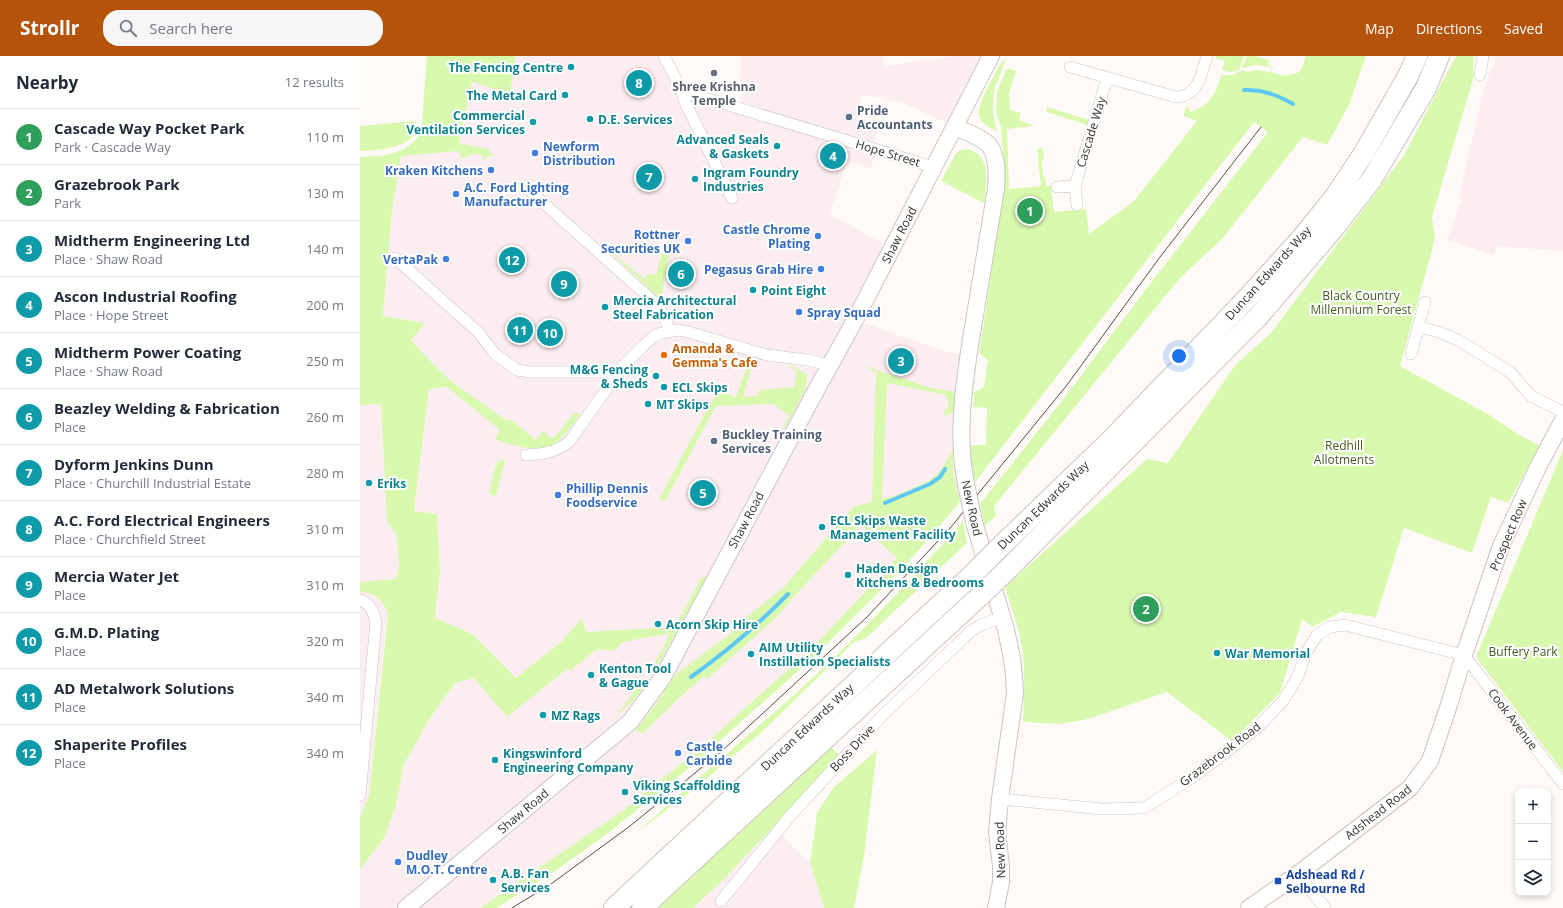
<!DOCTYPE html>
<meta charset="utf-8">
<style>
body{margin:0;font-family:"Open Sans",sans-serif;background:#f6f6f7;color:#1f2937}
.controls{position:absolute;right:12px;bottom:12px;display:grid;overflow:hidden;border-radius:8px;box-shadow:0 2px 6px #0003}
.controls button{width:36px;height:36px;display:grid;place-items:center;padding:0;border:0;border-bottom:1px solid #e0e1e3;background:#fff;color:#1f2937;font:20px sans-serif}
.you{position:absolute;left:819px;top:300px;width:14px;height:14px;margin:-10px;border:3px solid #fff;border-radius:50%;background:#1a73e8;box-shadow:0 0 0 6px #1a73e833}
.badge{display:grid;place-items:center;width:26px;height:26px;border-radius:50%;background:#b45309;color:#fff;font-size:13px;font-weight:700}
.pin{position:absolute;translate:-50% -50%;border:2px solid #fff;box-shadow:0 1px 4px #0006}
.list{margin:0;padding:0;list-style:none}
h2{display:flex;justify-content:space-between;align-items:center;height:52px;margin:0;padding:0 16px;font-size:17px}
h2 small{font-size:13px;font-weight:400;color:#747a83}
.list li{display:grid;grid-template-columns:26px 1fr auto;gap:12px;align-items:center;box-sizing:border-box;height:56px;padding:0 16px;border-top:1px solid #e0e1e3}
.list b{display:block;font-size:15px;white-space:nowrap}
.list p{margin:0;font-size:13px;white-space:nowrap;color:#747a83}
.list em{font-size:13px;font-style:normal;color:#747a83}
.icon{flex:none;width:22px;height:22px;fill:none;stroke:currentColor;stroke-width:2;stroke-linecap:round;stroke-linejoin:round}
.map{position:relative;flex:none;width:1203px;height:852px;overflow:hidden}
header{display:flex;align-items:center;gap:24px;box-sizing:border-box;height:56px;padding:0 20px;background:#b45309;color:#fff}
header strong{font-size:19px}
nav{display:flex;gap:22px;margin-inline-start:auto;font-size:14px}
.search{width:280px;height:36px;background:#f6f6f7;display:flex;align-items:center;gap:10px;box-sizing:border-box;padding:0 14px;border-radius:16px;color:#747a83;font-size:15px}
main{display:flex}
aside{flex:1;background:#fff}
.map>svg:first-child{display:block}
.industrial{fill:#fcedf1}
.green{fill:#d9f9ae}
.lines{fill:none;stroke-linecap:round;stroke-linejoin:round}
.stream{stroke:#5fc7f4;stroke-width:4}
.street-casing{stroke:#cac5c1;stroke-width:12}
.secondary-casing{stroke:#cac5c1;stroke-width:18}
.highway-casing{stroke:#cac5c1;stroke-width:22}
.street{stroke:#fff;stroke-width:11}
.secondary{stroke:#fff;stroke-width:16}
.highway{stroke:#fff;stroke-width:20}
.tram{stroke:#524f4e;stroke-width:1}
.secondary-bridge-casing{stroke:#cac5c1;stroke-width:18;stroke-linecap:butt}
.highway-bridge-casing{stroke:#cac5c1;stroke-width:22;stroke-linecap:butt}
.secondary-bridge{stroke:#fff;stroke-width:16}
.highway-bridge{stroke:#fff;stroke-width:20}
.culture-dot{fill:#0f9aa8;stroke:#fff;stroke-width:1.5}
.worship-dot{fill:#6b7280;stroke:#fff;stroke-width:1.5}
.service-dot{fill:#5c6f8a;stroke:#fff;stroke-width:1.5}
.shop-dot{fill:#3f7fe0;stroke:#fff;stroke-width:1.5}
.food-dot{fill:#e8710a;stroke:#fff;stroke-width:1.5}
.transit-dot{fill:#1a4fb4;stroke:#fff;stroke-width:1.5}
.labels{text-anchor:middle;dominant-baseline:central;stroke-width:4;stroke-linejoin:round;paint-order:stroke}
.culture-label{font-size:12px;font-weight:bold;fill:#0d838f;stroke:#fff;text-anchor:start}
.worship-label{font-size:12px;font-weight:bold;fill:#5b616d;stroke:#fff}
.service-label{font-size:12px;font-weight:bold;fill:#4e5e75;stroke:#fff;text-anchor:start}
.street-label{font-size:12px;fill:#343231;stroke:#fff}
.shop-label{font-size:12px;font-weight:bold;fill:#366cbe;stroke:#fff;text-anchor:start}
.park-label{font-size:12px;fill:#455b21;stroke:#fff}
.food-label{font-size:12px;font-weight:bold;fill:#c56008;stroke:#fff;text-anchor:start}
.transit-label{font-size:12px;font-weight:bold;fill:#164399;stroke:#fff;text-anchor:start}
</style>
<header>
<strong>Strollr</strong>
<div class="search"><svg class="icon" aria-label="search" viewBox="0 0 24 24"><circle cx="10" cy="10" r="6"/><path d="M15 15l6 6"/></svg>Search here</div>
<nav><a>Map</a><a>Directions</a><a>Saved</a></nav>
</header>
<main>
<aside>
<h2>Nearby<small>12 results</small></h2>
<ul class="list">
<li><span class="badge" style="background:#2e9e5b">1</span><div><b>Cascade Way Pocket Park</b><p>Park · Cascade Way</p></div><em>110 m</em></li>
<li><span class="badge" style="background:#2e9e5b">2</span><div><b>Grazebrook Park</b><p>Park</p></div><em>130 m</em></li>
<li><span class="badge" style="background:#0f9aa8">3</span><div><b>Midtherm Engineering Ltd</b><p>Place · Shaw Road</p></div><em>140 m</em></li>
<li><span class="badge" style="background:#0f9aa8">4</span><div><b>Ascon Industrial Roofing</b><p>Place · Hope Street</p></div><em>200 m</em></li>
<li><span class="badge" style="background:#0f9aa8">5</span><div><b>Midtherm Power Coating</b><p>Place · Shaw Road</p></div><em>250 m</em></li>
<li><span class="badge" style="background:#0f9aa8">6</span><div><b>Beazley Welding &amp; Fabrication</b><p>Place</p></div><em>260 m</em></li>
<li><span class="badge" style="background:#0f9aa8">7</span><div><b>Dyform Jenkins Dunn</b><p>Place · Churchill Industrial Estate</p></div><em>280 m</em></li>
<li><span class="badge" style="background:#0f9aa8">8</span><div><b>A.C. Ford Electrical Engineers</b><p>Place · Churchfield Street</p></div><em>310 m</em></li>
<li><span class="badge" style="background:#0f9aa8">9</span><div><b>Mercia Water Jet</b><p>Place</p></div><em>310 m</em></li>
<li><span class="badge" style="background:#0f9aa8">10</span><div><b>G.M.D. Plating</b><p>Place</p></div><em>320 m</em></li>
<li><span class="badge" style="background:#0f9aa8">11</span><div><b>AD Metalwork Solutions</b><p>Place</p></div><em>340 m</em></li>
<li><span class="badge" style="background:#0f9aa8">12</span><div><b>Shaperite Profiles</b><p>Place</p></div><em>340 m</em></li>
</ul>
</aside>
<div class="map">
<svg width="1203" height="852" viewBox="0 0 1203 852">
<rect width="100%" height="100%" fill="#fffaf7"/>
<path class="industrial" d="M 156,0 L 304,0 L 322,35 L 378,52 L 384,30 L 380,29 L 381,0 L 523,0 L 524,10 L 598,0 L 623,0 L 595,71 L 541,46 L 526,44 L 526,41 L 501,40 L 498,66 L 518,72 L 513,92 L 516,93 L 511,113 L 487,104 L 470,159 L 532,192 L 496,264 L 583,295 L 609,299 L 608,439 L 599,442 L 537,502 L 453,591 L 343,690 L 261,756 L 120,852 L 0,852 L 0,813 L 24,782 L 36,749 L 44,708 L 70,662 L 95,627 L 114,622 L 112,578 L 75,562 L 80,515 L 77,458 L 54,455 L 69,333 L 87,331 L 92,326 L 74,309 L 51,284 L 65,267 L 23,260 L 32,155 L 41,99 L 98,95 L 112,26 L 150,38 Z
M 1135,0 L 1203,0 L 1203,195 L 1137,190 L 1134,199 L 1087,184 L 1102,143 L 1099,141 L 1123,37 L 1130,15 L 1133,13 Z
M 21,348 L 27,466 L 37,479 L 39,510 L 26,566 L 9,740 L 0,761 L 0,349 Z
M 413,771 L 450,807 L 464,852 L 333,852 L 363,824 Z"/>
<path class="green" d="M 67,0 L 156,0 L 150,38 L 112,26 L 99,87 L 130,94 L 129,97 L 134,98 L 123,104 L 123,99 L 112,98 L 102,103 L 98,95 L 41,100 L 32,155 L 23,260 L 65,267 L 51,284 L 74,309 L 92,326 L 147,365 L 150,363 L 176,384 L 183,375 L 193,383 L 215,356 L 220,359 C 213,368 206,378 198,385 C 179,399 154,390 135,383 L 140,374 L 87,331 L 69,333 L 54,455 L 77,458 L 80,515 L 75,562 L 112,578 L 156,622 L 202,585 L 222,562 L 226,576 L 315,571 L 341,522 L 346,519 L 345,524 L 295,614 L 293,612 L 310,577 L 263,586 L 253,595 L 237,593 L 210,615 L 208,612 L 147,661 L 114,622 L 95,627 L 70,662 L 44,708 L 36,749 L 24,782 L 0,813 L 0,761 L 9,740 L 28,557 C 23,545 14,535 0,536 L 0,526 L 36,523 L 39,510 L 37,479 L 27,466 L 21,348 L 0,349 L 0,101 C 24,100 47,99 61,76 Z
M 856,0 L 884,0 L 879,14 C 873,16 869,17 862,14 L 865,5 L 855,2 Z
M 887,0 L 894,0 L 909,4 L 908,9 L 916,12 L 915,12 L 896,9 L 882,12 Z
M 946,0 L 1006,0 L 989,49 L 967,89 L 943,81 L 862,183 L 820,222 L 634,450 L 636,460 L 624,470 L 620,448 L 701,346 L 793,224 L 908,76 L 894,66 L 615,426 L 611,404 L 611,389 L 626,389 L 627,352 L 613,351 L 614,336 L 624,331 L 628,304 L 619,298 L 630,226 L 644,112 L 641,71 L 636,56 L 637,35 L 647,12 L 656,15 L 649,37 L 650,54 L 661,57 L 659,64 L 675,70 L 647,73 L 649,133 L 681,130 L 677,93 L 683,92 L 684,103 L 682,104 L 683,120 L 685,120 L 686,130 L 691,130 L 694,156 L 726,153 L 729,178 L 774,145 L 837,65 L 823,60 L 827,49 L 830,56 C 851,49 855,39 861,19 L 872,19 L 883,14 L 886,16 L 896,14 L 905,15 L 924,20 L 937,17 L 941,14 Z
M 1096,0 L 1114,0 L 1113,8 L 1114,20 L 1072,161 L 1075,183 L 1040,310 L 1131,360 L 1159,379 L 1180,390 L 1148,447 L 1131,441 L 1112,497 L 1044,472 L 1016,561 L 981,556 L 952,571 L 942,563 L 920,637 L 872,685 L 807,636 L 728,663 L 700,668 L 663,666 C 664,644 665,622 663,600 C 661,577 652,554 645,531 L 787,403 L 808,407 L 876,308 L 911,277 L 1044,99 Z
M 646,3 L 634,35 L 633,58 L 637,75 C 631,72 623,69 620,62 C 614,50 636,17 642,5 Z
M 687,51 L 729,64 L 728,69 L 686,56 Z
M 56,65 C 56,68 57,72 56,75 C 50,92 15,95 0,95 L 0,70 Z
M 607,93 C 632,98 627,127 624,147 L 581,125 L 596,97 L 601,94 Z
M 240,186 L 284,223 L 289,217 L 296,219 L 305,188 L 311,188 L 301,244 Z
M 389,304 L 393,305 L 383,341 L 398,340 L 399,334 L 434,331 L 437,314 L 428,311 L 434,311 L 447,319 L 446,332 L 426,370 L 422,373 L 429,359 L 413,348 L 356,350 L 305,445 L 299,443 L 353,343 L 356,334 L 376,341 Z
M 502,309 L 570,332 L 595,336 L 594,357 L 584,359 L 584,354 L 589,352 L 586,339 L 527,327 L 522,443 C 534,441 568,427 576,419 C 583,412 588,402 593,393 L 593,416 L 600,446 L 544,511 L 457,598 L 335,707 L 247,778 L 195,815 L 136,852 L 120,852 L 261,756 L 343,690 L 453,591 L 537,502 L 501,469 L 438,536 L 417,561 L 347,623 L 344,620 L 317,644 L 283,677 L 275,675 L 294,651 L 315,619 L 370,578 L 383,564 L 424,531 L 493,451 L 512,446 L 516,316 Z
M 1203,394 L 1203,716 L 1116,601 Z
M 141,404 L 145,404 L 136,440 L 129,438 L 136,408 Z
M 603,465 L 607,487 L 506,582 L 494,586 L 402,676 L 329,737 L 280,774 C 339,720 402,669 461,614 C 511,567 558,516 603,465 Z
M 285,621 L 289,625 C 275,643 263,656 245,669 L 257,659 Z
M 470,690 L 480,700 L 363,824 L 333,852 L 295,852 Z
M 517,694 L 504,800 L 494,852 L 464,852 L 450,807 L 457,757 L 473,732 Z"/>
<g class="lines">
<path class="stream" d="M 884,34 C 902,33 917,39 933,48
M 525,447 L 570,428 L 580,421 L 585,413
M 331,621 C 366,596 398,569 428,538"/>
<g class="street-casing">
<path id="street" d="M 304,0 L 322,35 L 324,44 L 372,142
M 710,11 L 816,41 C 838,41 842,17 847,0
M 1120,19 L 1123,0
M 322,35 L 574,111
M 715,130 L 747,22
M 697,131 L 715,130 L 717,149
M 170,135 L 292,244 L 303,258 L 310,275
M 35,202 L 118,276 L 135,298 L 157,314 L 170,316 L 258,316
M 1059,271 L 1079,276 L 1098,284 L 1150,316 L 1171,340 L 1203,356
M 1051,298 L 1065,246
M 166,399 C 185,398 193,397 209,386 L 263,310 L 284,289 L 293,281 L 301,277 L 319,274 L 328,276 L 407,299 L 447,304 L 471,309
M 0,544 C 10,547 14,556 16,566 L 0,739
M 640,743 L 742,753 L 784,752 L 836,719 L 896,673 L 923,645 L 938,620 L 946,597 L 957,579 L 970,571 L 985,569 L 1104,599 L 1203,728
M 938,818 L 965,852
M 361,845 L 431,759 L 522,660 L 611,575 L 621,569 L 642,561"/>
</g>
<g class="secondary-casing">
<path id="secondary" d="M 595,71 C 606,76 620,80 629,89 C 637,99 637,120 636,133 C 629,175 622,217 615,259 C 606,314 595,373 606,428
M 614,466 L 646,574 L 652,602 L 654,620 L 655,638 L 640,743 L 637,776 L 641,810 L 641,826 L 636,852
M 46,852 L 270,666 L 303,621 L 453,340 L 495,264 L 631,0
M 889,852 L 938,818 L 1050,732 L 1070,705 L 1089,649 L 1104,599 L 1141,490 L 1178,411 L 1203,364"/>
</g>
<g class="highway-casing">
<path id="highway" d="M 641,490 L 752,383 L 879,251 L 940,184 L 974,142 L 1004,97 L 1048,20 L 1057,0
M 645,516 L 897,262 L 974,172 L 1012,123 L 1066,32 L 1079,0
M 254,852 L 615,516
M 282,852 L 621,539"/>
</g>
<use href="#street" class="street"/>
<use href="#secondary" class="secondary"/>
<use href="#highway" class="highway"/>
<path class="tram" d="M 152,852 L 191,828 L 270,770 L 362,695 L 507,561 L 591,471 L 707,329 L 800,201 L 901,71"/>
<g class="secondary-bridge-casing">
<path id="secondary-bridge" d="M 606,428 L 614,466"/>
</g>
<g class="highway-bridge-casing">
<path id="highway-bridge" d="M 615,516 L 641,490
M 621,539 L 645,516"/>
</g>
<use href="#secondary-bridge" class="secondary-bridge"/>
<use href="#highway-bridge" class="highway-bridge"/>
</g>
<g class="culture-dot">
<circle cx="211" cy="11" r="4"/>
<circle cx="205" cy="39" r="4"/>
<circle cx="230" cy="63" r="4"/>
<circle cx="173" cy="66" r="4"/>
<circle cx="417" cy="90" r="4"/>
<circle cx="335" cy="123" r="4"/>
<circle cx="393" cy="234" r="4"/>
<circle cx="245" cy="251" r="4"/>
<circle cx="296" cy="320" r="4"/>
<circle cx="304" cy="331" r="4"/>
<circle cx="288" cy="348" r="4"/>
<circle cx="9" cy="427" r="4"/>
<circle cx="462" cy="471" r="4"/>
<circle cx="488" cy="519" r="4"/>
<circle cx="298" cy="568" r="4"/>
<circle cx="857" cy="597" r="4"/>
<circle cx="391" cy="598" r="4"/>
<circle cx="231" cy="619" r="4"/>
<circle cx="183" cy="659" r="4"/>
<circle cx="135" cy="704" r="4"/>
<circle cx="265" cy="736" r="4"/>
<circle cx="133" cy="824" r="4"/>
</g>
<circle class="worship-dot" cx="354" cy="17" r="4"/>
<g class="service-dot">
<circle cx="489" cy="61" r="4"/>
<circle cx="354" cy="385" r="4"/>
</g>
<g class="shop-dot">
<circle cx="175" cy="97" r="4"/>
<circle cx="131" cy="114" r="4"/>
<circle cx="96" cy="138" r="4"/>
<circle cx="458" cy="180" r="4"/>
<circle cx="328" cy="185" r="4"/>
<circle cx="86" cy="203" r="4"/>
<circle cx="461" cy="213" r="4"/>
<circle cx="439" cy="256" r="4"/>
<circle cx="198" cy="439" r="4"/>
<circle cx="318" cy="697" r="4"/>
<circle cx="38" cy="806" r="4"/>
</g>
<circle class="food-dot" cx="304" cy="299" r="4"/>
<rect class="transit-dot" x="914" y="821" width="8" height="8" rx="2"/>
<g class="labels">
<g class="culture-label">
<text x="203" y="11" text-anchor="end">The Fencing Centre</text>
<text x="197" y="39" text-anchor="end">The Metal Card</text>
<text x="165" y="59" text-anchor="end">Commercial<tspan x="165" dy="14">Ventilation Services</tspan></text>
<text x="238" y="63">D.E. Services</text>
<text x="409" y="83" text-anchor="end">Advanced Seals<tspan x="409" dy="14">&amp; Gaskets</tspan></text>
<text x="343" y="116">Ingram Foundry<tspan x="343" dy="14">Industries</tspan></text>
<text x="401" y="234">Point Eight</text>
<text x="253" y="244">Mercia Architectural<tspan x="253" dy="14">Steel Fabrication</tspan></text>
<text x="288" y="313" text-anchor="end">M&amp;G Fencing<tspan x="288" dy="14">&amp; Sheds</tspan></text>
<text x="312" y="331">ECL Skips</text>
<text x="296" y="348">MT Skips</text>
<text x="17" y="427">Eriks</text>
<text x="470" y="464">ECL Skips Waste<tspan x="470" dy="14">Management Facility</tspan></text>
<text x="496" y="512">Haden Design<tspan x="496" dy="14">Kitchens &amp; Bedrooms</tspan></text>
<text x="306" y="568">Acorn Skip Hire</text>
<text x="399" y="591">AIM Utility<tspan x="399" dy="14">Instillation Specialists</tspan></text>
<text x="865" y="597">War Memorial</text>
<text x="239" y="612">Kenton Tool<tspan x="239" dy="14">&amp; Gague</tspan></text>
<text x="191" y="659">MZ Rags</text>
<text x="143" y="697">Kingswinford<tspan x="143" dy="14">Engineering Company</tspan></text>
<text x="273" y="729">Viking Scaffolding<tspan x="273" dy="14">Services</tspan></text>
<text x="141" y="817">A.B. Fan<tspan x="141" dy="14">Services</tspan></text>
</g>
<g class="worship-label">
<text x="354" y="30">Shree Krishna<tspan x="354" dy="14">Temple</tspan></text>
</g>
<g class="service-label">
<text x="497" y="54">Pride<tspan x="497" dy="14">Accountants</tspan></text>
<text x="362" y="378">Buckley Training<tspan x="362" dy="14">Services</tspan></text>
</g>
<g class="street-label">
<text transform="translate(731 76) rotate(-73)">Cascade Way</text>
<text transform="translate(528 97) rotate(17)">Hope Street</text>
<text transform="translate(539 179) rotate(-63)">Shaw Road</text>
<text transform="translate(908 217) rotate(-48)">Duncan Edwards Way</text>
<text transform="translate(683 449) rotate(-44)">Duncan Edwards Way</text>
<text transform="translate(612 452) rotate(77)">New Road</text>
<text transform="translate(386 464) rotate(-62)">Shaw Road</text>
<text transform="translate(1148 479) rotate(-67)">Prospect Row</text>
<text transform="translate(1153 663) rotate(53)">Cook Avenue</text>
<text transform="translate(447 671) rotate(-43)">Duncan Edwards Way</text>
<text transform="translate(492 692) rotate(-47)">Boss Drive</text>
<text transform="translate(860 698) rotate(-37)">Grazebrook Road</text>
<text transform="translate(163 755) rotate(-40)">Shaw Road</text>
<text transform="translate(1018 756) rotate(-38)">Adshead Road</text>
<text transform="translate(640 794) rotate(-92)">New Road</text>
</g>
<g class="shop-label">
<text x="183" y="90">Newform<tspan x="183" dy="14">Distribution</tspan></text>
<text x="123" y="114" text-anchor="end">Kraken Kitchens</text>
<text x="104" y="131">A.C. Ford Lighting<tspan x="104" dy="14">Manufacturer</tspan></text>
<text x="450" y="173" text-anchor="end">Castle Chrome<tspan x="450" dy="14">Plating</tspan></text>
<text x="320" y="178" text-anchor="end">Rottner<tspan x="320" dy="14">Securities UK</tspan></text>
<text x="78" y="203" text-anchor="end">VertaPak</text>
<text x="453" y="213" text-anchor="end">Pegasus Grab Hire</text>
<text x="447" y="256">Spray Squad</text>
<text x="206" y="432">Phillip Dennis<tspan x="206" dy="14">Foodservice</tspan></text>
<text x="326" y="690">Castle<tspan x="326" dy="14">Carbide</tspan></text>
<text x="46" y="799">Dudley<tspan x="46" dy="14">M.O.T. Centre</tspan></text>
</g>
<g class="park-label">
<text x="1001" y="239">Black Country<tspan x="1001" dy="14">Millennium Forest</tspan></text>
<text x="984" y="389">Redhill<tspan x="984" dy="14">Allotments</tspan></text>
<text x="1163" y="595">Buffery Park</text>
</g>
<g class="food-label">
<text x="312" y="292">Amanda &amp;<tspan x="312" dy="14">Gemma's Cafe</tspan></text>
</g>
<g class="transit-label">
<text x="926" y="818">Adshead Rd /<tspan x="926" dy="14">Selbourne Rd</tspan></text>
</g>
</g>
</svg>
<div class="controls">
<button>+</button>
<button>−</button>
<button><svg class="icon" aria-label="layers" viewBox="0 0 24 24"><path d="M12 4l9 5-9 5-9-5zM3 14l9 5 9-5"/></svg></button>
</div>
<div class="you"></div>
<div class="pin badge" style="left:670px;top:155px;background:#2e9e5b">1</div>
<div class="pin badge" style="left:786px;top:553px;background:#2e9e5b">2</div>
<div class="pin badge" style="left:541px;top:305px;background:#0f9aa8">3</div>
<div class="pin badge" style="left:473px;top:100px;background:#0f9aa8">4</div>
<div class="pin badge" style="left:343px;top:437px;background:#0f9aa8">5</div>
<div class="pin badge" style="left:321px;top:218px;background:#0f9aa8">6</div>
<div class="pin badge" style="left:289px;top:121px;background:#0f9aa8">7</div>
<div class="pin badge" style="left:279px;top:27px;background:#0f9aa8">8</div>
<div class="pin badge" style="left:204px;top:228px;background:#0f9aa8">9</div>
<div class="pin badge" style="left:190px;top:277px;background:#0f9aa8">10</div>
<div class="pin badge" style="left:160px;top:274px;background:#0f9aa8">11</div>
<div class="pin badge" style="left:152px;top:204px;background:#0f9aa8">12</div>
</div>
</main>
